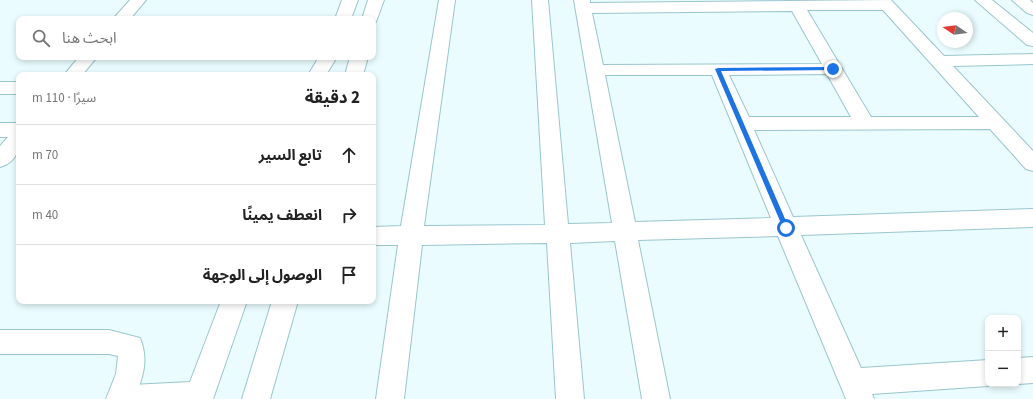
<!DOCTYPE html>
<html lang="ar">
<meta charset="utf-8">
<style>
body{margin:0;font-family:"Source Sans 3","Noto Sans Arabic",sans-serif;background:#f2f2f2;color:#222;direction:rtl}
.controls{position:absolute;right:12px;bottom:12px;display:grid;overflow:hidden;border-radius:8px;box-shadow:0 2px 6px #0003}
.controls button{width:36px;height:36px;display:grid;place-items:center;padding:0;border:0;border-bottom:1px solid #e0e0e0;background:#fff;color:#222;font:20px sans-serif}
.compass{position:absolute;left:937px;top:12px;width:36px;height:36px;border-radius:50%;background:#fff;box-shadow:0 2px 6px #0003;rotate:283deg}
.stop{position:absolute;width:12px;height:12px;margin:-9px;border:3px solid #1a73e8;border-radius:50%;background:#fff}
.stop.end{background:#1a73e8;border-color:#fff;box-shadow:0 1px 4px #0008}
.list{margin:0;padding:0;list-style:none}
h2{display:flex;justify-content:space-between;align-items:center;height:52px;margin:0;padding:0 16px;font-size:17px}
h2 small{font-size:13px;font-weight:400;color:#767676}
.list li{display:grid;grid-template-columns:26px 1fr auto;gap:12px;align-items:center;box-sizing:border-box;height:60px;padding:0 16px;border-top:1px solid #e0e0e0}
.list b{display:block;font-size:15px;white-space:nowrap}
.list em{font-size:13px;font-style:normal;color:#767676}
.icon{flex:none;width:22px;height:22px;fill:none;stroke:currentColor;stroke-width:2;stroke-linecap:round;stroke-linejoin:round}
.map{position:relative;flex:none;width:1033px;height:399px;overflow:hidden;direction:ltr}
.search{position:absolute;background:#fff;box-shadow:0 2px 6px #0003;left:16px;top:16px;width:360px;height:44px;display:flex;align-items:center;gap:10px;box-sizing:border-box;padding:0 14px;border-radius:8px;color:#767676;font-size:15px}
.panel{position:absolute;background:#fff;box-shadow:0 2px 6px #0003;left:16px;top:72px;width:360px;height:232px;border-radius:8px;direction:rtl}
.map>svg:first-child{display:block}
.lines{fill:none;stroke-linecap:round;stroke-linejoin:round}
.street-casing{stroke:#99c6cd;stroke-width:2}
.primary-casing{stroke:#99c6cd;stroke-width:2}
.street{fill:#fff;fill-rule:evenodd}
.primary{fill:#fff;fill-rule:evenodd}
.route{fill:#1a73e8}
</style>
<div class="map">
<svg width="1033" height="399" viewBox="0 0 1033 399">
<rect width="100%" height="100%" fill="#eafcff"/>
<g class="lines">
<g class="street-casing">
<path id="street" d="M 130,0 L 146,0 L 130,19 L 113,19 Z
M 439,0 L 455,0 L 424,226 L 545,225 L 532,0 L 548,0 L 568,224 L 612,223 L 574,0 L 590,0 L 590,3 L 891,0 L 944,56 L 1033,54 L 1033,64 L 953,66 L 1033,151 L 1033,171 L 1026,169 L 990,129 L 754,130 L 793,217 L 1033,209 L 1033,227 L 801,235 L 861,368 L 988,360 L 988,384 L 994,384 L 988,386 L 872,394 L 874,399 L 846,399 L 778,236 L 638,240 L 670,399 L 642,399 L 615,241 L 570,243 L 584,399 L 556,399 L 547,243 L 422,245 L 404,399 L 376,399 L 398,245 L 373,245 L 373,227 L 401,226 ZM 807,10 L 883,10 L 979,117 L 871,117 ZM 792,11 L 822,64 L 603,65 L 592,13 ZM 827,74 L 851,117 L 749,117 L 729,75 ZM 605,75 L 712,75 L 771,218 L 635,222 Z
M 975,0 L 992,0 L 1033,33 L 1033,46 L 1027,45 Z
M 1012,0 L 1030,0 L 1033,3 L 1033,15 L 1027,13 Z
M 79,57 L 97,57 L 82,75 L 64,75 Z
M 0,82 L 19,82 L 19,94 L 0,94 Z
M 0,123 L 19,123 C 19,142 22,161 0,167 L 0,146 L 8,137 L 0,137 Z
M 0,330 L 109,330 L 140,338 C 149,360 143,378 134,399 L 106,399 L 116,374 L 118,356 L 109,354 L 0,354 Z
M 1033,357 L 1033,383 L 1018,384 L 1017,384 L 1018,358 Z"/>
</g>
<g class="primary-casing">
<path id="primary" d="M 342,0 L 358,0 L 351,19 L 335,19 Z
M 368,0 L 384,0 L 376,22 L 373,23 L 373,19 L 362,19 Z
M 319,57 L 337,57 L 326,75 L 308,75 Z
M 350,57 L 368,57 L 363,75 L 345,75 Z
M 221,301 L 247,301 L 213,399 L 117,399 L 121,389 L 131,385 L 190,382 Z
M 272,301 L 298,301 L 270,399 L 242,399 Z"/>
</g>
<use href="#street" class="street"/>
<use href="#primary" class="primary"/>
</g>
<path class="route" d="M 833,67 L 835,70 L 721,71 L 789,228 L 786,230 L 783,228 L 715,69 L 718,68 Z"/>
</svg>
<div class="controls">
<button>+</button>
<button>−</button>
</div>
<svg class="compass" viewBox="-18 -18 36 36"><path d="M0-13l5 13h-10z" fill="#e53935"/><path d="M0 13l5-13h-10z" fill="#767676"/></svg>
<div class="stop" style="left:786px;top:228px"></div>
<div class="stop end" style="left:833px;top:69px"></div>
<div class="search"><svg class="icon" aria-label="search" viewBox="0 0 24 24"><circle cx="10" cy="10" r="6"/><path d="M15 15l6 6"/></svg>ابحث هنا</div>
<section class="panel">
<h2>2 دقيقة<small>سيرًا · 110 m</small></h2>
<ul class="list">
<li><svg class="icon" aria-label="ahead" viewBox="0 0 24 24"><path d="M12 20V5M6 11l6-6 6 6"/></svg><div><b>تابع السير</b></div><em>70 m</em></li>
<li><svg class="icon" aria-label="right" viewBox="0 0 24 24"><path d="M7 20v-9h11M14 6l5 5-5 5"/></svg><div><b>انعطف يمينًا</b></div><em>40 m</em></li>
<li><svg class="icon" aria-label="arrive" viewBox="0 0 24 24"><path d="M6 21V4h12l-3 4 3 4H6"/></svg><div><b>الوصول إلى الوجهة</b></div></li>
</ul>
</section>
</div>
